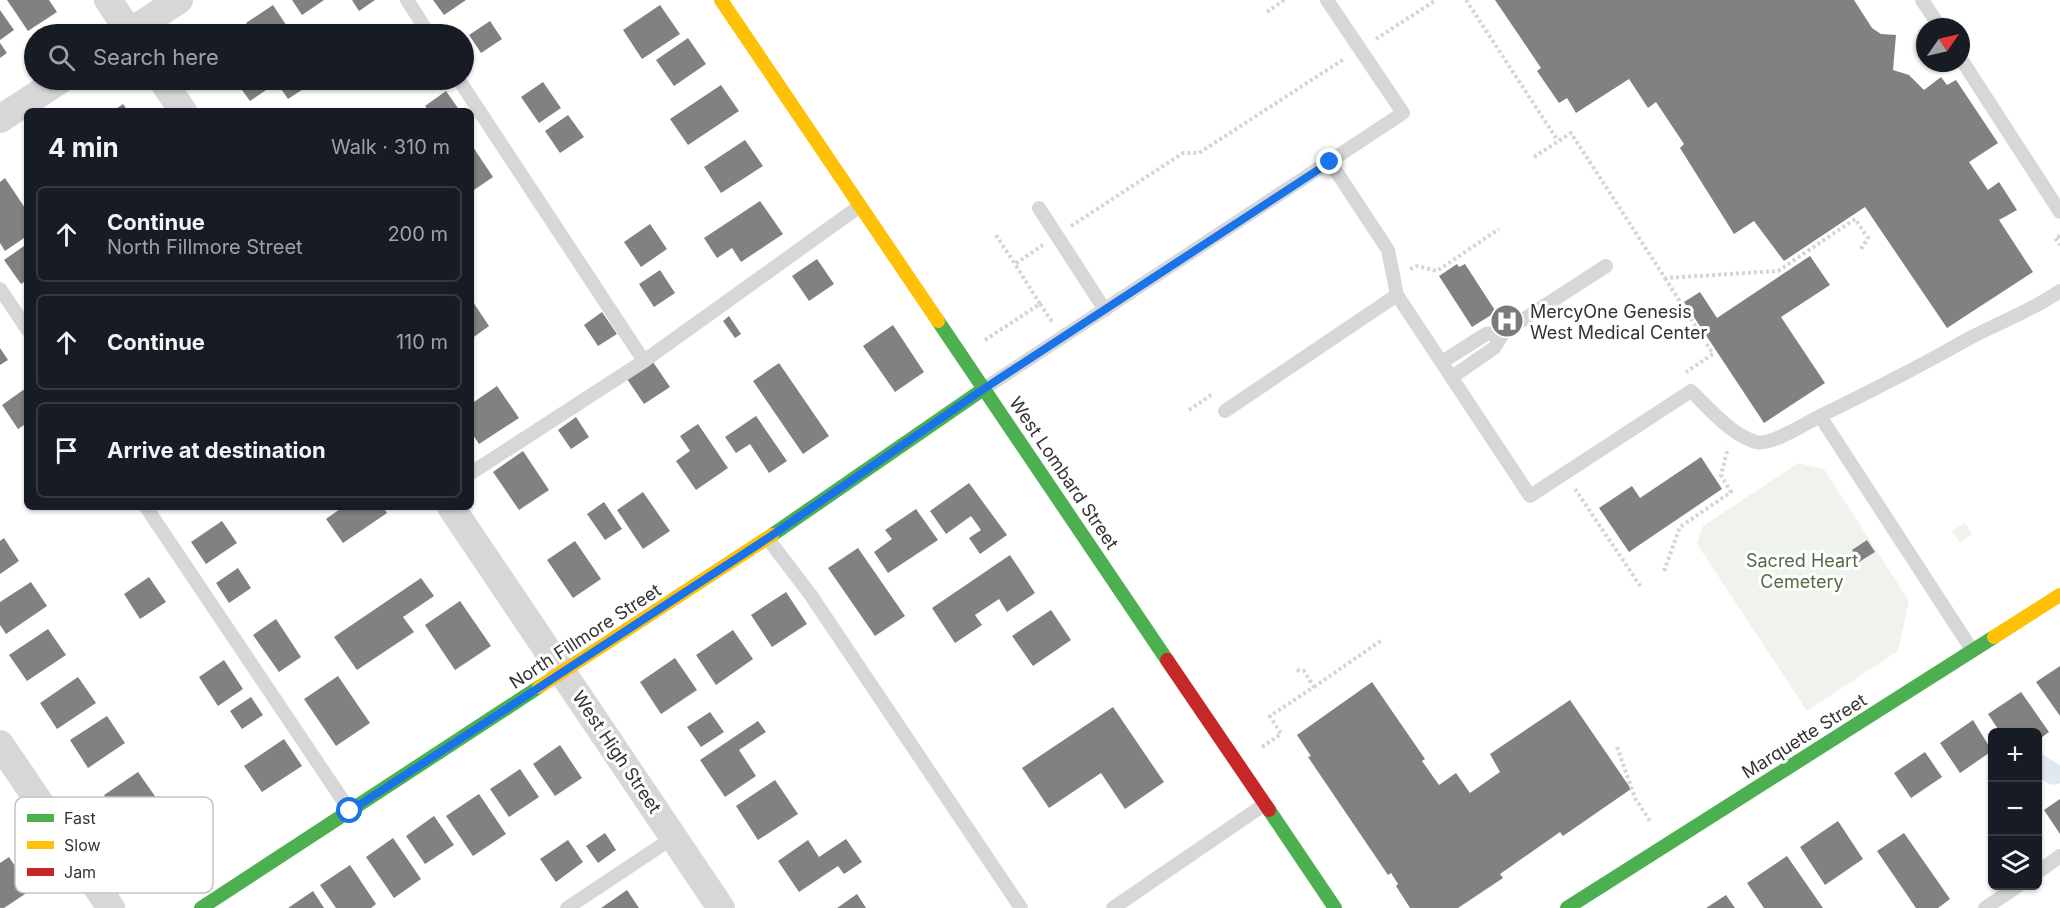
<!DOCTYPE html>
<meta charset="utf-8">
<style>
body{margin:0;font-family:Inter,sans-serif;background:#242831;color:#f1f3f6}
.controls{position:absolute;right:18px;bottom:18px;display:grid;overflow:hidden;border-radius:9px;box-shadow:0 2px 4px #0004}
.controls button{width:54px;height:54px;display:grid;place-items:center;padding:0;border:0;border-bottom:2px solid #363941;background:#171b24;color:#f1f3f6;font:30px sans-serif}
.compass{position:absolute;left:1916px;top:18px;width:54px;height:54px;border-radius:50%;background:#171b24;box-shadow:0 2px 4px #0004;rotate:56deg}
.stop{position:absolute;width:18px;height:18px;margin:-14px;border:4px solid #1a73e8;border-radius:50%;background:#fff}
.stop.end{background:#1a73e8;border-color:#fff;box-shadow:0 2px 6px #0008}
.list{margin:0;padding:0;list-style:none}
h2{display:flex;justify-content:space-between;align-items:center;height:78px;margin:0;padding:0 24px;font-size:26px}
h2 small{font-size:20px;font-weight:400;color:#9ea1a6}
.list li{display:grid;grid-template-columns:39px 1fr auto;gap:18px;align-items:center;box-sizing:border-box;height:96px;margin:0 12px 12px;padding:0 12px;border:2px solid #363941;border-radius:9px}
.list b{display:block;font-size:22px;white-space:nowrap}
.list p{margin:0;font-size:20px;white-space:nowrap;color:#9ea1a6}
.list em{font-size:20px;font-style:normal;color:#9ea1a6}
.icon{flex:none;width:33px;height:33px;fill:none;stroke:currentColor;stroke-width:2;stroke-linecap:round;stroke-linejoin:round}
.map{position:relative;flex:none;width:2060px;height:908px;overflow:hidden}
.search{position:absolute;background:#171b24;box-shadow:0 2px 4px #0004;left:24px;top:24px;width:450px;height:66px;display:flex;align-items:center;gap:15px;box-sizing:border-box;padding:0 21px;border-radius:33px;color:#9ea1a6;font-size:22px}
.panel{position:absolute;background:#171b24;box-shadow:0 2px 4px #0004;left:24px;top:108px;width:450px;height:402px;border-radius:9px}
.map>svg:first-child{display:block}
.green{fill:#eff3ec}
.water{fill:#dfe9f1}
.building{fill:#818181}
.lines{fill:none;stroke-linecap:round;stroke-linejoin:round}
.path{stroke:#d5d5d5;stroke-width:4;stroke-dasharray:3 3;stroke-linecap:butt}
.lane{stroke:#d7d7d7;stroke-width:14}
.street{stroke:#d7d7d7;stroke-width:28}
.fast{stroke:#4caf50;stroke-width:14}
.slow{stroke:#ffc107;stroke-width:14}
.jam{stroke:#c62828;stroke-width:14}
.route{stroke:#1a73e8;stroke-width:8}
.labels{text-anchor:middle;dominant-baseline:central;stroke-width:6;stroke-linejoin:round;paint-order:stroke}
.poi-label{font-size:18px;fill:#333;stroke:#fff;text-anchor:start}
.street-label{font-size:18px;fill:#333;stroke:#fff}
.park-label{font-size:18px;fill:#536c43;stroke:#fff}
.key{fill:#fff;stroke:#c2c2c2;stroke-width:1.5}
.key-label{font-size:16px;fill:#333}
</style>
<div class="map">
<svg width="2060" height="908" viewBox="0 0 2060 908">
<rect width="100%" height="100%" fill="#fff"/>
<path class="green" d="M 1798,463 L 1824,469 L 1909,601 L 1898,651 L 1807,711 L 1697,544 L 1703,526 Z
M 1965,523 L 1972,534 L 1960,543 L 1952,531 Z"/>
<path class="water" d="M 2038,752 L 2060,765 L 2060,783 C 2051,788 2045,781 2038,776 Z"/>
<path class="building" d="M 7,0 L 49,0 L 57,12 L 28,31 Z
M 292,0 L 324,0 L 302,15 Z
M 352,0 L 375,0 L 359,11 Z
M 433,0 L 466,0 L 444,15 Z
M 1495,0 L 1854,0 L 1872,28 L 1881,34 L 1896,35 L 1893,70 L 1909,75 L 1924,90 L 1941,77 L 1947,85 L 1956,80 L 1998,143 L 1969,162 L 1988,190 L 1999,182 L 2017,210 L 1999,220 L 2033,272 L 1947,328 L 1865,207 L 1784,261 L 1754,221 L 1734,234 L 1680,148 L 1684,144 L 1656,102 L 1648,108 L 1629,79 L 1576,113 L 1567,98 L 1559,103 L 1537,71 L 1541,68 Z
M 273,5 L 292,34 L 254,34 L 246,23 Z
M 660,5 L 680,34 L 642,59 L 623,30 Z
M 0,10 L 14,30 L 0,40 Z
M 490,21 L 502,39 L 481,53 L 469,35 Z
M 227,27 L 232,34 L 216,34 Z
M 688,38 L 706,64 L 674,86 L 656,60 Z
M 0,43 L 7,53 L 0,58 Z
M 222,80 L 235,80 L 226,85 Z
M 249,80 L 264,80 L 269,88 L 250,101 L 239,86 Z
M 275,80 L 304,80 L 308,86 L 288,99 Z
M 543,82 L 561,108 L 539,123 L 521,97 Z
M 721,85 L 739,111 L 688,145 L 670,119 Z
M 446,91 L 460,111 L 429,111 L 425,106 Z
M 123,104 L 128,111 L 113,111 Z
M 568,115 L 584,137 L 560,153 L 545,131 Z
M 745,140 L 763,166 L 721,193 L 704,167 Z
M 471,144 L 493,177 L 471,192 Z
M 5,178 L 27,211 L 27,236 L 5,251 L 0,243 L 0,182 Z
M 760,201 L 783,234 L 741,262 L 732,248 L 717,258 L 704,238 Z
M 650,224 L 667,249 L 641,267 L 624,242 Z
M 24,246 L 27,250 L 27,280 L 21,284 L 4,260 Z
M 1810,256 L 1830,285 L 1781,317 L 1825,383 L 1764,423 L 1684,302 L 1700,292 L 1717,318 Z
M 817,259 L 834,284 L 809,301 L 792,276 Z
M 1457,264 L 1459,267 L 1465,264 L 1496,312 L 1472,327 L 1439,276 Z
M 660,270 L 675,293 L 654,307 L 639,284 Z
M 471,299 L 489,326 L 471,339 Z
M 602,312 L 617,334 L 598,346 L 584,325 Z
M 729,316 L 741,334 L 735,338 L 723,321 Z
M 893,325 L 924,372 L 895,392 L 863,346 Z
M 0,348 L 8,360 L 0,365 Z
M 653,362 L 670,387 L 644,404 L 627,379 Z
M 779,363 L 829,436 L 803,454 L 753,381 Z
M 497,386 L 519,418 L 479,444 L 471,432 L 471,404 Z
M 26,388 L 27,423 L 18,429 L 2,405 Z
M 756,416 L 787,461 L 769,473 L 750,444 L 736,453 L 725,437 Z
M 576,417 L 589,437 L 571,449 L 558,430 Z
M 698,424 L 728,468 L 696,490 L 676,461 L 690,451 L 680,436 Z
M 523,451 L 549,490 L 519,510 L 493,472 Z
M 1701,457 L 1722,489 L 1629,552 L 1599,508 L 1632,486 L 1640,498 Z
M 969,483 L 1007,535 L 980,554 L 969,538 L 981,530 L 971,516 L 946,534 L 930,511 Z
M 643,492 L 670,531 L 643,549 L 617,510 Z
M 604,502 L 622,529 L 605,540 L 587,514 Z
M 343,507 L 383,507 L 387,513 L 343,543 L 326,519 Z
M 916,509 L 938,540 L 888,573 L 874,552 L 892,539 L 885,530 Z
M 222,521 L 237,543 L 206,564 L 191,542 Z
M 4,538 L 19,561 L 0,574 L 0,541 Z
M 1867,540 L 1875,552 L 1859,562 L 1852,550 Z
M 575,541 L 601,579 L 573,598 L 547,560 Z
M 858,548 L 905,616 L 875,636 L 828,568 Z
M 1010,555 L 1035,593 L 1007,612 L 999,599 L 975,615 L 982,625 L 955,643 L 932,608 Z
M 238,568 L 251,588 L 229,603 L 216,583 Z
M 149,577 L 166,602 L 140,619 L 124,594 Z
M 421,578 L 434,596 L 403,617 L 414,632 L 357,670 L 334,637 Z
M 31,582 L 47,606 L 6,634 L 0,625 L 0,602 Z
M 786,592 L 807,624 L 772,647 L 751,615 Z
M 460,601 L 491,646 L 455,670 L 425,625 Z
M 1051,610 L 1071,640 L 1033,666 L 1012,636 Z
M 276,619 L 301,657 L 279,672 L 253,635 Z
M 48,629 L 66,655 L 27,681 L 9,655 Z
M 733,630 L 753,659 L 716,685 L 696,655 Z
M 675,658 L 697,690 L 661,714 L 640,682 Z
M 224,660 L 243,689 L 218,706 L 199,677 Z
M 2060,666 L 2060,716 L 2036,682 Z
M 338,676 L 370,723 L 336,746 L 304,699 Z
M 78,677 L 96,703 L 57,729 L 40,703 Z
M 1372,682 L 1425,759 L 1422,761 L 1439,785 L 1456,773 L 1470,793 L 1500,772 L 1490,754 L 1570,700 L 1631,789 L 1563,836 L 1560,832 L 1500,874 L 1503,878 L 1458,908 L 1410,908 L 1396,886 L 1398,884 L 1391,873 L 1388,875 L 1308,757 L 1311,756 L 1297,735 Z
M 2021,692 L 2049,732 L 2038,740 L 2038,732 L 2000,732 L 1988,714 Z
M 251,697 L 263,715 L 242,729 L 230,711 Z
M 1113,707 L 1164,782 L 1125,809 L 1101,773 L 1049,808 L 1022,768 Z
M 710,712 L 724,732 L 701,747 L 687,727 Z
M 107,716 L 125,743 L 88,768 L 70,740 Z
M 1973,720 L 1992,751 L 1960,773 L 1940,743 Z
M 758,721 L 766,732 L 739,750 L 756,776 L 725,797 L 700,760 Z
M 284,739 L 302,766 L 262,792 L 244,766 Z
M 560,745 L 582,778 L 555,796 L 533,764 Z
M 1925,752 L 1942,777 L 1911,798 L 1894,773 Z
M 520,769 L 539,797 L 509,817 L 490,789 Z
M 138,772 L 164,809 L 130,832 L 104,795 Z
M 775,780 L 798,814 L 758,840 L 736,806 Z
M 479,794 L 506,834 L 473,856 L 446,816 Z
M 2060,799 L 2060,834 L 2044,810 Z
M 434,816 L 454,845 L 425,864 L 406,836 Z
M 1838,821 L 1863,859 L 1825,885 L 1800,847 Z
M 605,833 L 616,850 L 598,863 L 586,846 Z
M 1904,833 L 1950,899 L 1938,908 L 1916,908 L 1877,851 Z
M 393,838 L 421,879 L 394,898 L 366,857 Z
M 846,839 L 862,862 L 844,874 L 838,866 L 799,892 L 778,861 L 808,840 L 819,857 Z
M 568,840 L 583,862 L 556,882 L 540,859 Z
M 1787,856 L 1823,908 L 1764,908 L 1747,883 Z
M 9,857 L 31,890 L 4,908 L 0,908 L 0,863 Z
M 350,865 L 376,904 L 371,908 L 336,908 L 320,885 Z
M 627,890 L 639,908 L 601,908 Z
M 313,891 L 324,908 L 288,908 Z
M 857,894 L 866,908 L 837,908 Z
M 1726,895 L 1735,908 L 1706,908 Z"/>
<g class="lines">
<path class="path" d="M 1466,0 L 1558,141
M 1267,12 L 1284,0
M 1376,39 L 1436,0
M 1534,157 L 1571,133 L 1665,278 L 1778,271 L 1855,219 L 1868,238 L 1861,249
M 1071,226 L 1183,153 L 1199,153 L 1344,59
M 996,235 L 1015,264
M 2060,236 L 2055,238 L 2060,245
M 1410,269 L 1417,266 L 1437,271 L 1499,229
M 1665,278 L 1713,354 L 1686,372
M 1040,304 L 1053,323
M 985,340 L 1040,304 L 1015,264 L 1043,245
M 1189,410 L 1214,393
M 1575,489 L 1641,587
M 1664,571 L 1680,527 L 1731,492 L 1721,475 L 1728,448
M 1314,687 L 1382,640
M 1262,747 L 1281,734 L 1270,716 L 1314,687 L 1304,671 L 1294,670
M 1617,747 L 1635,798 L 1650,821"/>
<path class="lane" d="M 407,0 L 429,34
M 1922,0 L 1940,27
M 1961,59 L 2060,212
M 459,80 L 644,361
M 1330,162 L 1388,250 L 1397,295 L 1530,496 L 1691,391 C 1709,408 1731,435 1756,442 C 1771,446 1806,423 1820,416
M 1039,208 L 1105,310
M 0,289 L 27,329
M 1504,332 L 1606,266
M 1442,362 L 1486,334 L 1504,332 L 1494,348 L 1452,377
M 985,388 L 1403,113 L 1327,0
M 1225,411 L 1397,295
M 471,473 L 644,361 L 860,206
M 146,507 L 350,811
M 768,539 L 810,594 L 1021,908
M 1972,650 L 1820,416 C 1867,393 1913,370 1959,344 C 1992,325 2028,313 2060,291
M 2038,872 L 2060,856
M 567,908 L 674,837
M 1113,908 L 1265,804
M 1985,908 L 2018,886"/>
<path class="street" d="M 108,0 L 131,34
M 127,34 L 179,0
M 162,80 L 183,111
M 0,119 L 60,80
M 451,507 L 721,908
M 0,744 L 111,908"/>
<path class="fast" d="M 938,321 L 1167,660
M 772,535 L 985,388
M 1269,810 L 1335,908
M 201,908 L 539,687
M 1567,908 L 1994,637"/>
<path class="slow" d="M 721,0 L 938,321
M 1994,637 L 2060,595
M 539,687 L 772,535"/>
<path class="jam" d="M 1167,660 L 1269,810"/>
</g>
<g class="lines">
<path class="route" d="M 350,811 L 768,538 L 985,388 L 1330,162"/>
</g>
<defs>
<g id="hospital-disc" transform="scale(1.725)"><circle r="9.5" fill="#7a7a7a" stroke="#fff"/><path d="M-5-5h3v3.5h4V-5h3V5h-3V1.5h-4V5h-3Z" fill="#fff"/></g>
</defs>
<g fill-rule="evenodd">
<use href="#hospital-disc" x="1507" y="321"/>
</g>
<g class="labels">
<g class="poi-label">
<text x="1530" y="311">MercyOne Genesis<tspan x="1530" dy="21">West Medical Center</tspan></text>
</g>
<g class="street-label">
<text transform="translate(1064 473) rotate(56)">West Lombard Street</text>
<text transform="translate(585 636) rotate(-33)">North Fillmore Street</text>
<text transform="translate(1804 736) rotate(-32)">Marquette Street</text>
<text transform="translate(617 752) rotate(56)">West High Street</text>
</g>
<g class="park-label">
<text x="1802" y="560">Sacred Heart<tspan x="1802" dy="21">Cemetery</tspan></text>
</g>
</g>
<rect x="15" y="797" width="198" height="96" rx="9" class="key"/>
<rect x="27" y="814" width="27" height="8" fill="#4caf50"/>
<rect x="27" y="841" width="27" height="8" fill="#ffc107"/>
<rect x="27" y="868" width="27" height="8" fill="#c62828"/>
<g class="key-label">
<text x="64" y="824">Fast</text>
<text x="64" y="851">Slow</text>
<text x="64" y="878">Jam</text>
</g>
</svg>
<div class="controls">
<button>+</button>
<button>−</button>
<button><svg class="icon" aria-label="layers" viewBox="0 0 24 24"><path d="M12 4l9 5-9 5-9-5zM3 14l9 5 9-5"/></svg></button>
</div>
<svg class="compass" viewBox="-18 -18 36 36"><path d="M0-13l5 13h-10z" fill="#e53935"/><path d="M0 13l5-13h-10z" fill="#9ea1a6"/></svg>
<div class="stop" style="left:350px;top:811px"></div>
<div class="stop end" style="left:1330px;top:162px"></div>
<div class="search"><svg class="icon" aria-label="search" viewBox="0 0 24 24"><circle cx="10" cy="10" r="6"/><path d="M15 15l6 6"/></svg>Search here</div>
<section class="panel">
<h2>4 min<small>Walk · 310 m</small></h2>
<ul class="list">
<li><svg class="icon" aria-label="ahead" viewBox="0 0 24 24"><path d="M12 20V5M6 11l6-6 6 6"/></svg><div><b>Continue</b><p>North Fillmore Street</p></div><em>200 m</em></li>
<li><svg class="icon" aria-label="ahead" viewBox="0 0 24 24"><path d="M12 20V5M6 11l6-6 6 6"/></svg><div><b>Continue</b></div><em>110 m</em></li>
<li><svg class="icon" aria-label="arrive" viewBox="0 0 24 24"><path d="M6 21V4h12l-3 4 3 4H6"/></svg><div><b>Arrive at destination</b></div></li>
</ul>
</section>
</div>
